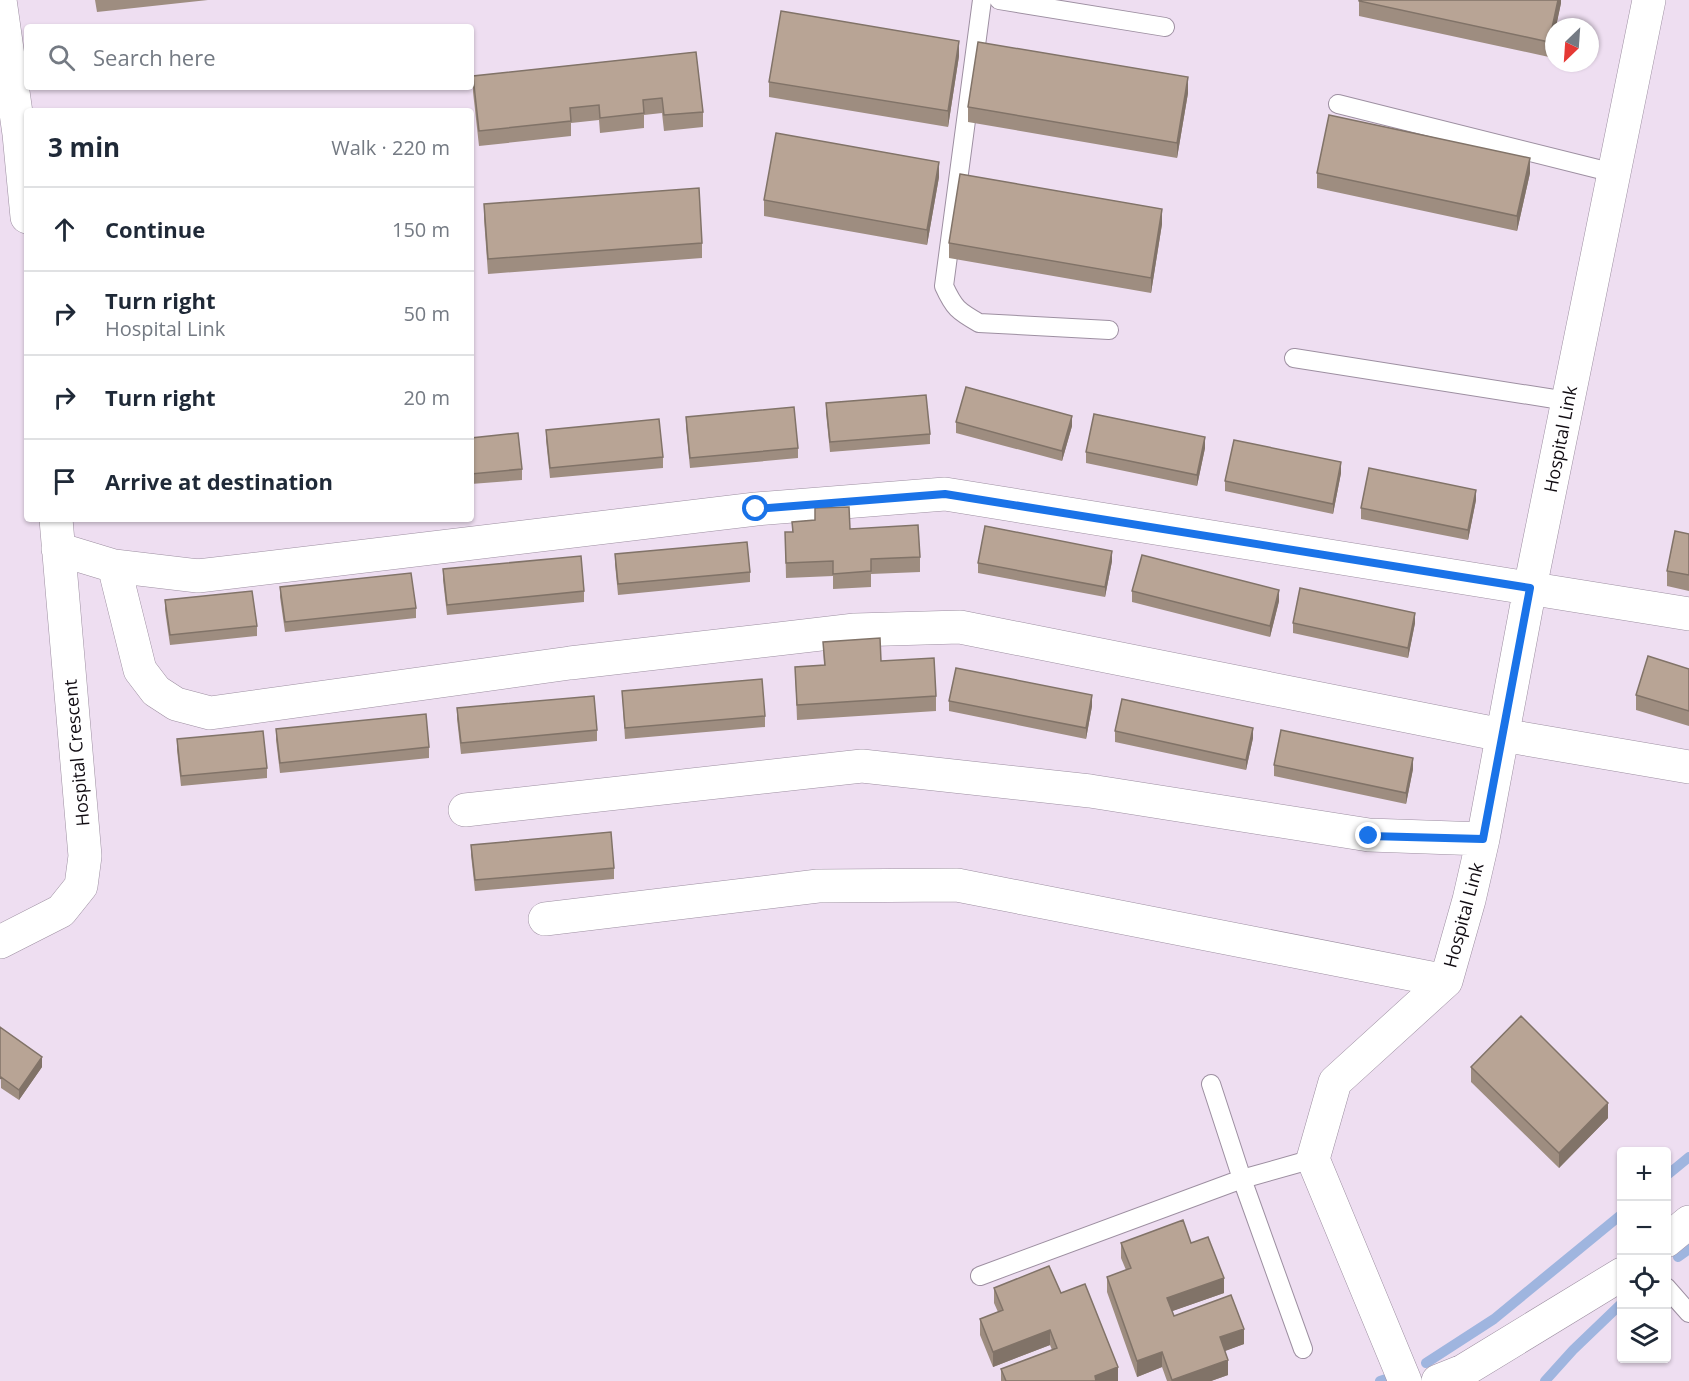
<!DOCTYPE html>
<meta charset="utf-8">
<style>
body{margin:0;font-family:"Open Sans",sans-serif;background:#f2f2f3;color:#1f2937}
.controls{position:absolute;right:18px;bottom:18px;display:grid;overflow:hidden;border-radius:6px;box-shadow:0 2px 4px #0004}
.controls button{width:54px;height:54px;display:grid;place-items:center;padding:0;border:0;border-bottom:2px solid #e0e1e3;background:#fff;color:#1f2937;font:30px sans-serif}
.compass{position:absolute;left:1545px;top:18px;width:54px;height:54px;border-radius:50%;background:#fff;box-shadow:0 2px 4px #0004;rotate:205deg}
.stop{position:absolute;width:18px;height:18px;margin:-14px;border:4px solid #1a73e8;border-radius:50%;background:#fff}
.stop.end{background:#1a73e8;border-color:#fff;box-shadow:0 2px 6px #0008}
.list{margin:0;padding:0;list-style:none}
h2{display:flex;justify-content:space-between;align-items:center;height:78px;margin:0;padding:0 24px;font-size:26px}
h2 small{font-size:20px;font-weight:400;color:#747a83}
.list li{display:grid;grid-template-columns:39px 1fr auto;gap:18px;align-items:center;box-sizing:border-box;height:84px;padding:0 24px;border-top:2px solid #e0e1e3}
.list b{display:block;font-size:22px;white-space:nowrap}
.list p{margin:0;font-size:20px;white-space:nowrap;color:#747a83}
.list em{font-size:20px;font-style:normal;color:#747a83}
.icon{flex:none;width:33px;height:33px;fill:none;stroke:currentColor;stroke-width:2;stroke-linecap:round;stroke-linejoin:round}
.map{position:relative;flex:none;width:1689px;height:1381px;overflow:hidden}
.search{position:absolute;background:#fff;box-shadow:0 2px 4px #0004;left:24px;top:24px;width:450px;height:66px;display:flex;align-items:center;gap:15px;box-sizing:border-box;padding:0 21px;border-radius:6px;color:#747a83;font-size:22px}
.panel{position:absolute;background:#fff;box-shadow:0 2px 4px #0004;left:24px;top:108px;width:450px;height:414px;border-radius:6px}
.map>svg:first-child{display:block}
.lines{fill:none;stroke-linecap:round;stroke-linejoin:round}
.stream{stroke:#9fb5df;stroke-width:10}
.service-casing{stroke:#9d8fa1;stroke-width:20}
.minor-casing{stroke:#9d8fa1;stroke-width:34}
.service{stroke:#fff;stroke-width:18}
.minor{stroke:#fff;stroke-width:33}
.wall{fill:#9e8d80}
.shaded-wall{fill:#817368}
.building{fill:#b8a495;stroke:#817368;stroke-width:1.5}
.route{stroke:#1a73e8;stroke-width:8}
.labels{text-anchor:middle;dominant-baseline:central;stroke-width:5;stroke-linejoin:round;paint-order:stroke}
.street-label{font-size:18px;fill:#110c12;stroke:#fff}
</style>
<div class="map">
<svg width="1689" height="1381" viewBox="0 0 1689 1381">
<rect width="100%" height="100%" fill="#eedef1"/>
<g class="lines">
<path class="stream" d="M 1666,1176 L 1689,1157
M 1678,1257 L 1689,1249
M 1426,1363 L 1494,1319 L 1622,1214
M 1380,1381 L 1386,1379
M 1545,1381 L 1573,1350 L 1622,1303"/>
<g class="service-casing">
<path id="service" d="M 982,0 L 944,286 C 954,308 958,311 979,323 L 1109,330
M 999,0 L 1165,27
M 1338,104 L 1614,173
M 1294,358 L 1567,401
M 1211,1084 L 1242,1179 L 1303,1349
M 980,1276 L 1242,1179 L 1313,1159
M 1666,1287 L 1689,1313"/>
</g>
<g class="minor-casing">
<path id="minor" d="M 0,0 L 19,134 L 27,217
M 58,549 L 114,566 L 198,576 L 756,509 L 945,494 L 1689,614
M 114,566 L 140,670 L 156,691 L 176,704 L 210,713 L 570,663 L 855,630 L 960,627 L 1502,735 L 1689,767
M 465,810 L 862,766 L 1090,791 L 1369,835 L 1483,839
M 545,919 L 818,886 L 957,885 L 1446,981
M 0,942 L 61,911 L 81,886 L 85,856 L 56,519
M 1666,1241 L 1689,1222
M 1405,1381 L 1313,1159 L 1335,1082 L 1446,981 L 1469,900 L 1483,839 L 1530,588 L 1649,0
M 1438,1381 L 1463,1371 L 1622,1274"/>
</g>
<use href="#service" class="service"/>
<use href="#minor" class="minor"/>
</g>
<path class="wall" d="M 95,0 L 208,0 L 97,12 Z
M 1359,0 L 1561,0 L 1561,3 L 1549,57 L 1359,16 Z
M 696,52 L 703,112 L 703,127 L 664,131 L 662,113 L 644,115 L 644,128 L 600,133 L 599,120 L 571,123 L 571,136 L 479,146 L 473,92 L 473,76 Z
M 959,56 L 948,127 L 769,97 L 769,82 Z
M 1188,93 L 1177,158 L 968,122 L 968,107 Z
M 1317,173 L 1530,173 L 1517,231 L 1317,188 Z
M 939,177 L 927,245 L 764,216 L 764,200 Z
M 484,204 L 702,243 L 702,258 L 488,274 L 484,219 Z
M 1162,224 L 1151,293 L 949,258 L 949,243 Z
M 826,403 L 930,434 L 930,444 L 830,452 L 826,413 Z
M 686,417 L 798,448 L 798,458 L 690,468 L 686,427 Z
M 956,422 L 1072,426 L 1062,461 L 956,433 Z
M 546,430 L 663,457 L 663,468 L 550,478 L 546,440 Z
M 471,438 L 522,469 L 522,480 L 471,484 Z
M 1205,448 L 1197,486 L 1086,463 L 1086,452 Z
M 1341,473 L 1333,514 L 1225,491 L 1225,481 Z
M 1476,500 L 1468,540 L 1361,519 L 1361,508 Z
M 815,508 L 850,529 L 920,557 L 920,572 L 871,574 L 871,587 L 833,589 L 833,576 L 786,578 L 785,532 L 792,532 L 792,522 L 815,520 Z
M 1689,534 L 1689,591 L 1667,586 L 1667,571 Z
M 615,554 L 750,572 L 750,582 L 618,595 L 615,564 Z
M 1112,561 L 1105,597 L 978,573 L 978,563 Z
M 443,569 L 584,591 L 584,602 L 447,615 L 443,580 Z
M 280,587 L 416,608 L 416,618 L 285,632 L 280,597 Z
M 1132,591 L 1279,601 L 1270,637 L 1132,602 Z
M 165,600 L 257,626 L 257,636 L 170,645 L 165,610 Z
M 1293,623 L 1415,623 L 1408,658 L 1293,633 Z
M 823,642 L 881,661 L 936,696 L 936,711 L 797,720 L 795,667 L 824,665 Z
M 1689,669 L 1689,726 L 1636,710 L 1636,695 Z
M 622,691 L 765,716 L 765,727 L 625,739 Z
M 949,701 L 1092,706 L 1086,739 L 949,711 Z
M 457,708 L 597,730 L 597,741 L 461,754 L 457,719 Z
M 276,729 L 429,747 L 429,758 L 280,773 L 276,740 Z
M 1115,731 L 1253,738 L 1246,770 L 1115,742 Z
M 177,739 L 267,768 L 267,778 L 181,786 L 177,750 Z
M 1274,765 L 1413,769 L 1406,804 L 1274,776 Z
M 471,845 L 614,868 L 614,879 L 475,891 L 471,855 Z
M 0,1027 L 42,1067 L 19,1100 L 1,1088 Z
M 1471,1067 L 1608,1118 L 1559,1168 L 1471,1082 Z
M 1121,1243 L 1191,1243 L 1224,1293 L 1172,1311 L 1174,1316 L 1244,1344 L 1224,1351 L 1228,1375 L 1211,1381 L 1167,1381 L 1162,1367 L 1137,1377 L 1107,1292 L 1107,1277 L 1126,1270 L 1121,1258 Z
M 994,1288 L 1061,1293 L 1118,1381 L 1001,1381 L 1001,1369 L 1052,1350 L 1050,1345 L 993,1367 L 980,1335 L 980,1319 L 998,1312 L 994,1303 Z"/>
<path class="shaded-wall" d="M 1558,0 L 1561,0 L 1561,3 L 1556,27 L 1554,27 L 1554,35 L 1549,57 L 1549,42 Z
M 959,41 L 959,56 L 948,127 L 948,111 Z
M 1188,77 L 1188,93 L 1177,158 L 1177,143 Z
M 1530,158 L 1530,173 L 1517,231 L 1517,216 Z
M 939,162 L 939,177 L 927,245 L 927,230 Z
M 1162,209 L 1162,224 L 1151,293 L 1151,278 Z
M 1072,416 L 1072,426 L 1062,461 L 1062,451 Z
M 1205,437 L 1205,448 L 1197,486 L 1197,475 Z
M 1341,462 L 1341,473 L 1333,514 L 1333,504 Z
M 1476,490 L 1476,500 L 1468,540 L 1468,530 Z
M 1112,551 L 1112,561 L 1105,597 L 1105,587 Z
M 1279,590 L 1279,601 L 1270,637 L 1270,626 Z
M 1415,613 L 1415,623 L 1408,658 L 1408,648 Z
M 1092,695 L 1092,706 L 1086,739 L 1086,728 Z
M 1253,728 L 1253,738 L 1246,770 L 1246,760 Z
M 1413,758 L 1413,769 L 1406,804 L 1406,793 Z
M 42,1057 L 42,1067 L 19,1100 L 19,1090 Z
M 1608,1103 L 1608,1118 L 1559,1168 L 1559,1153 Z
M 1224,1278 L 1224,1293 L 1167,1313 L 1167,1298 Z
M 1244,1329 L 1244,1344 L 1220,1353 L 1220,1337 Z
M 1050,1330 L 1050,1345 L 993,1367 L 993,1352 Z
M 1162,1352 L 1162,1367 L 1137,1377 L 1137,1361 Z
M 1228,1360 L 1228,1375 L 1211,1381 L 1172,1381 L 1172,1380 Z
M 1118,1367 L 1118,1381 L 1095,1381 L 1095,1376 Z"/>
<path class="building" d="M 1359,0 L 1558,0 L 1549,42 L 1359,1 Z
M 781,11 L 959,41 L 948,111 L 769,82 Z
M 978,42 L 1188,77 L 1177,143 L 968,107 Z
M 696,52 L 703,112 L 664,115 L 662,98 L 643,100 L 644,113 L 600,118 L 599,105 L 570,108 L 571,121 L 479,131 L 473,76 Z
M 1329,115 L 1530,158 L 1517,216 L 1317,173 Z
M 776,133 L 939,162 L 927,230 L 764,200 Z
M 960,174 L 1162,209 L 1151,278 L 949,243 Z
M 699,188 L 702,243 L 488,259 L 484,204 Z
M 966,387 L 1072,416 L 1062,451 L 956,422 Z
M 926,395 L 930,434 L 830,442 L 826,403 Z
M 794,407 L 798,448 L 690,458 L 686,417 Z
M 1094,414 L 1205,437 L 1197,475 L 1086,452 Z
M 659,419 L 663,457 L 550,468 L 546,430 Z
M 518,433 L 522,469 L 471,474 L 471,438 Z
M 1234,440 L 1341,462 L 1333,504 L 1225,481 Z
M 1369,468 L 1476,490 L 1468,530 L 1361,508 Z
M 849,507 L 850,529 L 918,525 L 920,557 L 871,559 L 871,571 L 833,574 L 833,561 L 786,563 L 785,532 L 793,532 L 792,522 L 815,520 L 815,508 Z
M 985,526 L 1112,551 L 1105,587 L 978,563 Z
M 1675,531 L 1689,534 L 1689,575 L 1667,571 Z
M 747,542 L 750,572 L 618,584 L 615,554 Z
M 1142,555 L 1279,590 L 1270,626 L 1132,591 Z
M 581,556 L 584,591 L 447,605 L 443,569 Z
M 411,573 L 416,608 L 285,622 L 280,587 Z
M 1300,588 L 1415,613 L 1408,648 L 1293,623 Z
M 252,591 L 257,626 L 170,635 L 165,600 Z
M 880,638 L 881,661 L 934,658 L 936,696 L 797,705 L 795,667 L 825,665 L 823,642 Z
M 1648,656 L 1689,669 L 1689,711 L 1636,695 Z
M 956,668 L 1092,695 L 1086,728 L 949,701 Z
M 762,679 L 765,716 L 625,728 L 622,691 Z
M 594,696 L 597,730 L 461,743 L 457,708 Z
M 1122,699 L 1253,728 L 1246,760 L 1115,731 Z
M 426,714 L 429,747 L 280,763 L 276,729 Z
M 1281,730 L 1413,758 L 1406,793 L 1274,765 Z
M 263,731 L 267,768 L 181,776 L 177,739 Z
M 611,832 L 614,868 L 475,880 L 471,845 Z
M 1521,1016 L 1608,1103 L 1559,1153 L 1471,1067 Z
M 0,1027 L 42,1057 L 19,1090 L 1,1077 L 0,1079 Z
M 1183,1220 L 1191,1243 L 1208,1237 L 1224,1278 L 1167,1298 L 1174,1316 L 1231,1295 L 1244,1329 L 1220,1337 L 1228,1360 L 1172,1380 L 1162,1352 L 1137,1361 L 1107,1277 L 1131,1268 L 1121,1243 Z
M 1049,1266 L 1061,1293 L 1085,1284 L 1118,1367 L 1095,1376 L 1096,1381 L 1006,1381 L 1001,1369 L 1057,1348 L 1050,1330 L 993,1352 L 980,1319 L 1003,1310 L 994,1288 Z"/>
<g class="lines">
<path class="route" d="M 756,509 L 945,494 L 1530,588 L 1483,839 L 1369,836"/>
</g>
<g class="labels">
<g class="street-label">
<text transform="translate(1560 439) rotate(-79)">Hospital Link</text>
<text transform="translate(76 753) rotate(-95)">Hospital Crescent</text>
<text transform="translate(1463 915) rotate(-75)">Hospital Link</text>
</g>
</g>
</svg>
<div class="controls">
<button>+</button>
<button>−</button>
<button><svg class="icon" aria-label="locate" viewBox="0 0 24 24"><circle cx="12" cy="12" r="6"/><path d="M12 2v4M12 18v4M2 12h4M18 12h4"/></svg></button>
<button><svg class="icon" aria-label="layers" viewBox="0 0 24 24"><path d="M12 4l9 5-9 5-9-5zM3 14l9 5 9-5"/></svg></button>
</div>
<svg class="compass" viewBox="-18 -18 36 36"><path d="M0-13l5 13h-10z" fill="#e53935"/><path d="M0 13l5-13h-10z" fill="#747a83"/></svg>
<div class="stop" style="left:756px;top:509px"></div>
<div class="stop end" style="left:1369px;top:836px"></div>
<div class="search"><svg class="icon" aria-label="search" viewBox="0 0 24 24"><circle cx="10" cy="10" r="6"/><path d="M15 15l6 6"/></svg>Search here</div>
<section class="panel">
<h2>3 min<small>Walk · 220 m</small></h2>
<ul class="list">
<li><svg class="icon" aria-label="ahead" viewBox="0 0 24 24"><path d="M12 20V5M6 11l6-6 6 6"/></svg><div><b>Continue</b></div><em>150 m</em></li>
<li><svg class="icon" aria-label="right" viewBox="0 0 24 24"><path d="M7 20v-9h11M14 6l5 5-5 5"/></svg><div><b>Turn right</b><p>Hospital Link</p></div><em>50 m</em></li>
<li><svg class="icon" aria-label="right" viewBox="0 0 24 24"><path d="M7 20v-9h11M14 6l5 5-5 5"/></svg><div><b>Turn right</b></div><em>20 m</em></li>
<li><svg class="icon" aria-label="arrive" viewBox="0 0 24 24"><path d="M6 21V4h12l-3 4 3 4H6"/></svg><div><b>Arrive at destination</b></div></li>
</ul>
</section>
</div>
